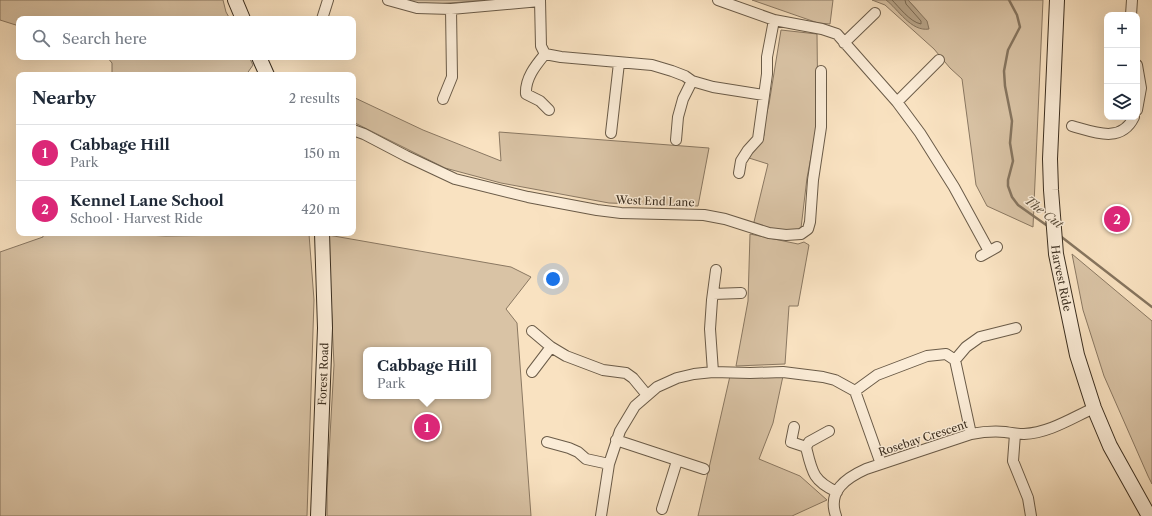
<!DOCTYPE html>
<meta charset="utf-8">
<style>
body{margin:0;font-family:"Libre Caslon Text",serif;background:#f6f6f7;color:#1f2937}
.controls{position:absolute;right:12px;top:12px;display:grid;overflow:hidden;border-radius:8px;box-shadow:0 4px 16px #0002}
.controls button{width:36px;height:36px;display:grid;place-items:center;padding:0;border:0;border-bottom:1px solid #e0e1e3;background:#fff;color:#1f2937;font:20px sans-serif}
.you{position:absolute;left:553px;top:279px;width:14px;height:14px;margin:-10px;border:3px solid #fff;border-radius:50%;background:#1a73e8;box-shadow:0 0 0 6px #1a73e833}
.badge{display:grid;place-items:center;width:26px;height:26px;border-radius:50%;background:#db2777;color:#fff;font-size:13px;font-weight:700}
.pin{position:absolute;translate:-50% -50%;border:2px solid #fff;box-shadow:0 1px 4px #0006}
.popup{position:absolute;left:363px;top:347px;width:128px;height:52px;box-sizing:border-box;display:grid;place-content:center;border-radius:8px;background:#fff;filter:drop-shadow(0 1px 3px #0005);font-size:13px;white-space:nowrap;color:#747a83}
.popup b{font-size:15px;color:#1f2937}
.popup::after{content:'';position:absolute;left:50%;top:100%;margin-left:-8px;border:8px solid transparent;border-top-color:#fff}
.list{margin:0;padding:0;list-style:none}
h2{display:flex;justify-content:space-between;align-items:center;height:52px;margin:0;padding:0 16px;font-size:17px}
h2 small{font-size:13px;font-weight:400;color:#747a83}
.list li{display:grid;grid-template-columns:26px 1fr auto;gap:12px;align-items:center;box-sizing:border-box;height:56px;padding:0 16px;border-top:1px solid #e0e1e3}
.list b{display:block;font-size:15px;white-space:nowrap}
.list p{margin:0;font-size:13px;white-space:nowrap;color:#747a83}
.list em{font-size:13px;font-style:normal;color:#747a83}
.icon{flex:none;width:22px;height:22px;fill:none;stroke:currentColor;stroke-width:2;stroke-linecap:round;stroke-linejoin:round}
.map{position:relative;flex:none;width:1152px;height:516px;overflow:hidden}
.search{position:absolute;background:#fff;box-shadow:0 4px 16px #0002;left:16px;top:16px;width:340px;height:44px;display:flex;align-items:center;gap:10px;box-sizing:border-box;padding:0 14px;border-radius:8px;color:#747a83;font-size:15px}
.panel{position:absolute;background:#fff;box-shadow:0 4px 16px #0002;left:16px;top:72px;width:340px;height:164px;border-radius:8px}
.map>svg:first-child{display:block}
.green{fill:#d9c3a5;stroke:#8a7862;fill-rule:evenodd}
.water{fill:#b8a58a;stroke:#86755f}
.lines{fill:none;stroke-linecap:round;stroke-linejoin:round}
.shore{stroke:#7a6a54;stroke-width:1}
.stream{stroke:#86755f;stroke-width:2.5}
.street-casing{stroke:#6a5b48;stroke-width:12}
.secondary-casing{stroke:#3b2e1f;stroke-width:16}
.street{stroke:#fbecd7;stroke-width:10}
.secondary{stroke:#fbecd7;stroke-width:14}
.labels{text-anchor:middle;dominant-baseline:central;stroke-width:3;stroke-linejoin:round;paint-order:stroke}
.street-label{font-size:11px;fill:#3b2e1f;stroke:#fbecd7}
.water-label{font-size:12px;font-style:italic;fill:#60523f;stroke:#fbecd7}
</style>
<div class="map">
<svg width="1152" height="516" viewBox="0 0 1152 516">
<rect width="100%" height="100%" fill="#f9e2c1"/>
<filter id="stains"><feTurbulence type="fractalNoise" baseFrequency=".005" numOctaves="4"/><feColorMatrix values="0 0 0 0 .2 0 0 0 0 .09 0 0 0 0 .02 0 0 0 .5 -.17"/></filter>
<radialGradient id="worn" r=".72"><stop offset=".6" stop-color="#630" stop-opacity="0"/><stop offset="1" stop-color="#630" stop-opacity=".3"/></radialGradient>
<path class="green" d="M 0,0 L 223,0 L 226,12 L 230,19 L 19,19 L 19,26 L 0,20 Z
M 405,0 L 489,0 L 423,5 Z
M 752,0 L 833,0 L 830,24 L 818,23 Z
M 872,0 L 886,0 L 919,12 L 908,0 L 1043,0 L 1033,227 L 987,206 L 976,185 L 962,79 L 950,68 L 934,49 L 885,5 Z
M 781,30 L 817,34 L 818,120 L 807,178 L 801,228 L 793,232 L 753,226 L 768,164 L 749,158 L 749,152 L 760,144 L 764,135 L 763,128 L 769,104 Z
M 107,57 L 249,57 L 253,65 L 246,75 L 112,75 L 112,63 Z
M 353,97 L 423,130 L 501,161 L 499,132 L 709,148 L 698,206 L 609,203 L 501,183 L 445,168 L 353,122 Z
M 43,233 L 106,233 L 166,236 L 309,234 L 314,300 L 307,516 L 0,516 L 0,252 L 43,237 Z
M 750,234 L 798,244 L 804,242 L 809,245 L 798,306 L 789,306 L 785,364 L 736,366 L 748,301 Z
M 328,235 L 511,267 L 531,277 L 506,309 L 517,323 L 531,516 L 327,516 L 327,489 L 334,365 ZM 366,350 L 488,350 L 488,396 L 366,396 Z
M 1072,254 L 1152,321 L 1152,484 L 1148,476 L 1104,376 L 1083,310 Z
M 730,376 L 783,376 L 773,423 L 759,459 L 800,476 L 827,500 L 792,516 L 698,516 Z"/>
<path class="water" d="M 886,0 L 908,0 L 927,21 L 929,29 C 911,32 898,9 886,0 Z"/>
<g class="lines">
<path class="shore" d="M 892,0 C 899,7 910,22 921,24 L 921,21 L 906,4 L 905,0"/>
<path class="stream" d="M 1009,0 L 1017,15 L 1020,27 L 1008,50 L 1004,71 L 1005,86 L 1012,121 L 1010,143 L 1013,161 L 1008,180 L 1008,186 L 1012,197 L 1018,205 L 1049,227
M 1059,235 L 1152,307"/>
<g class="street-casing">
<path id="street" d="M 388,0 L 417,8 L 451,9 L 540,1
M 540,0 L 541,46 L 545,54 L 561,57 L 652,65 L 672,71 L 685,76 L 692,81 L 713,87 L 764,95
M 718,0 L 774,20 L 822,29 L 837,34 L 897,102 L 920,133 L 954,187 L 989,251
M 1131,15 L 1132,0
M 322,19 L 328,0
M 844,43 L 875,13
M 545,54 C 536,65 525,78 526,94 L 540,101 L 549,110
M 1137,65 L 1141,88 L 1137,110
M 443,99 L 452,77 L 451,9
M 897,102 L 939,60
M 1072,126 C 1094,132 1121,144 1134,117
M 353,130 L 364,134 L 406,156 L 455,179 L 528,197 L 597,210 L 621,213 L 704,215 L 725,219 L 769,233 L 786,235 L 801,234 L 808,229 L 810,222 L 813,180 L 821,127 L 821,71
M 611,133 L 619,63
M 676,140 L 678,117 L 683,99 L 692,81
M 739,173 L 741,161 L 748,150 L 758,139 L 767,74 L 767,57 L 774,20
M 981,256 L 997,247
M 713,294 L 741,293
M 532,331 L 551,347 L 566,356 L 603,370 L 626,373 L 633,378 L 647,395
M 955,360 L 966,347 L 980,337 L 1016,328
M 532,372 L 551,347
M 713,372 L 710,329 L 712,300 L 716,270
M 855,391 L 877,375 L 927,356 L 946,354 L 955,360 L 971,434
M 794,427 L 791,442 L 806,447
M 829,431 L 809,442 L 806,447 C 812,472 813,481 837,492
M 1015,434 L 1013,461 L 1028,498 L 1031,516
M 616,440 L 704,469
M 547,442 L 569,448 L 578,452 L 586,459 L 609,464
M 662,509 L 677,461
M 601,516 L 609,464 L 620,431 L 635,406 L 657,387 L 677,378 L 694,374 L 713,372 L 750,373 L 783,372 L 823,377 L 835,380 L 855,391 L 881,464
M 836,516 C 827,491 846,478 866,469 L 971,434 C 982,432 994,431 1005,432 C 1012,433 1017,434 1024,434 C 1049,433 1072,418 1094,408"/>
</g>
<g class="secondary-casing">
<g id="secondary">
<path d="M 235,0 L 243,19"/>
<path id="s1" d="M 1057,0 L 1050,159 L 1051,190 L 1056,254 L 1077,355 L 1094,408 L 1110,446 L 1149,516"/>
<path d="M 259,57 L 267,75"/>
<path id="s2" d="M 318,516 L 325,328 L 322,233"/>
</g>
</g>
<use href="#street" class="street"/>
<use href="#secondary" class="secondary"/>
</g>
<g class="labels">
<g class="street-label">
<text transform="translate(655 201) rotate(2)">West End Lane</text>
<text stroke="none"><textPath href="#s1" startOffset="279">Harvest Ride</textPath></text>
<text stroke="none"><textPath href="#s2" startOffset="142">Forest Road</textPath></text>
<text transform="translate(923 438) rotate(-18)">Rosebay Crescent</text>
</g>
<g class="water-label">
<text transform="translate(1044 212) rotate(38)">The Cut</text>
</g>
</g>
<rect width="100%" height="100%" filter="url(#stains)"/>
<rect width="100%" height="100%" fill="url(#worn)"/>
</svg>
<div class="controls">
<button>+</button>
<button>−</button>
<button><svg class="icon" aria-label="layers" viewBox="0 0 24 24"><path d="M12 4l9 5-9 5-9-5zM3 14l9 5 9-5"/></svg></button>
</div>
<div class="you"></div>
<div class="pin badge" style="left:427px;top:427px">1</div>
<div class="popup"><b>Cabbage Hill</b>Park</div>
<div class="pin badge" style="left:1117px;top:219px">2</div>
<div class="search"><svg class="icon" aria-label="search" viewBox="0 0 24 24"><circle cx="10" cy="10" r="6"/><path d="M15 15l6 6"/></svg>Search here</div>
<section class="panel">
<h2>Nearby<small>2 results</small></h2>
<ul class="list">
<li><span class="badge">1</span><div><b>Cabbage Hill</b><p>Park</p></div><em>150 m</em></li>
<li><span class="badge">2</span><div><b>Kennel Lane School</b><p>School · Harvest Ride</p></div><em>420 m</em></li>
</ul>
</section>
</div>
